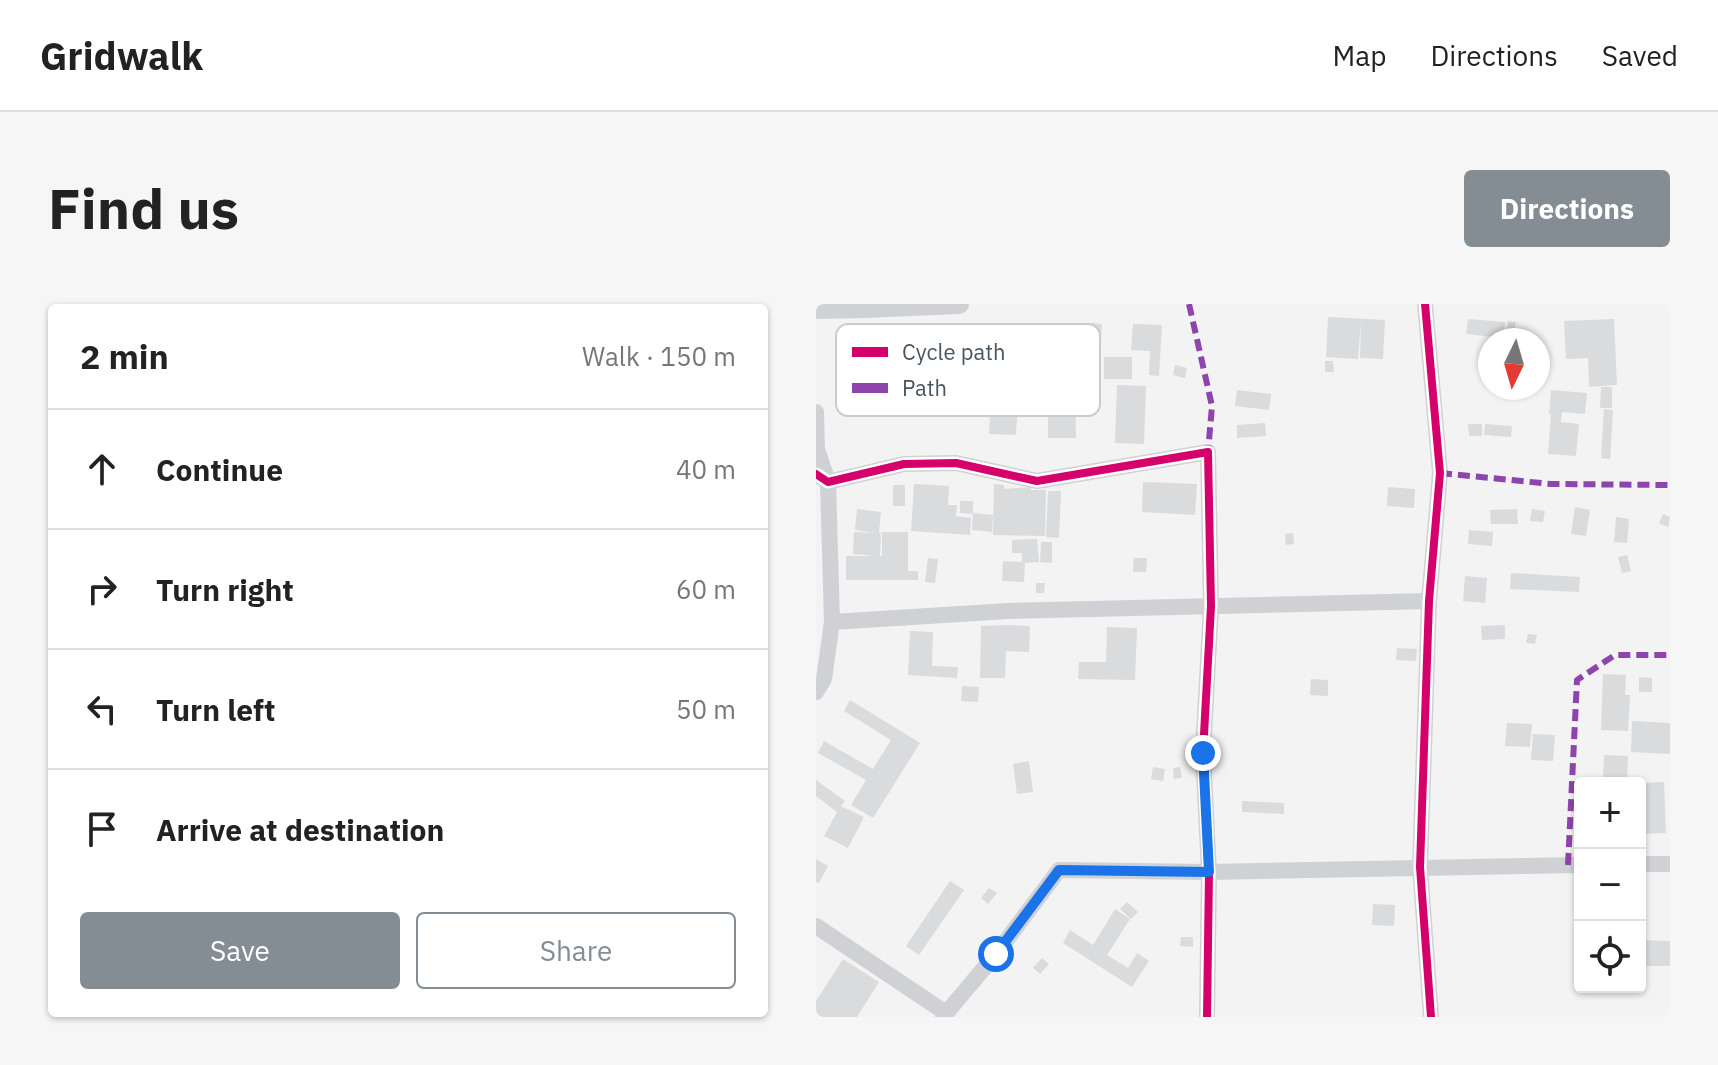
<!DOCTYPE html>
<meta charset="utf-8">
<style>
body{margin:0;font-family:"IBM Plex Sans",sans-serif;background:#f6f6f6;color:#222}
.controls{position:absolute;right:24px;bottom:24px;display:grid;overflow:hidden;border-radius:8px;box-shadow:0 2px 6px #0004}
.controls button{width:72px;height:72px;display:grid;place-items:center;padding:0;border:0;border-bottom:2px solid #e0e0e0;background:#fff;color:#222;font:40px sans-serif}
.compass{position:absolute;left:662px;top:24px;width:72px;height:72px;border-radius:50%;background:#fff;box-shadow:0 2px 6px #0004;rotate:185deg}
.stop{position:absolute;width:24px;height:24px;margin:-18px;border:6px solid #1a73e8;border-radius:50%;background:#fff}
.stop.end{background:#1a73e8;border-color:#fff;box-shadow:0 2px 8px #0008}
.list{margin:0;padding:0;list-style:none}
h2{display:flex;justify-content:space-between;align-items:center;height:104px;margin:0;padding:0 32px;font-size:34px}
h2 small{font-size:26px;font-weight:400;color:#767676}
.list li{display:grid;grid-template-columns:52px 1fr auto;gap:24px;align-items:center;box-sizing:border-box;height:120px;padding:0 32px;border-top:2px solid #e0e0e0}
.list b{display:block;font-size:30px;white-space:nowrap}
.list em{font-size:26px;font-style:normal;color:#767676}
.actions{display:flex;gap:16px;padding:24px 32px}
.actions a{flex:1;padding:18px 0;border:2px solid #848c94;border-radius:8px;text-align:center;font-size:28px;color:#848c94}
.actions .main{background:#848c94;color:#fff}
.icon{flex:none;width:44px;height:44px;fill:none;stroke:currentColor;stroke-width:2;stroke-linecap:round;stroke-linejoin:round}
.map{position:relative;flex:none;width:854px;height:713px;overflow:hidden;border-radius:8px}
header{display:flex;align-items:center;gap:48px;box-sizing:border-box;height:112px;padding:0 40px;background:#fff;border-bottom:2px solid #e0e0e0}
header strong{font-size:38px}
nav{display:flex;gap:44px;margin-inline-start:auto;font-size:28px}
.intro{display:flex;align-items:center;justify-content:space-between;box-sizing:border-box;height:192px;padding:0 48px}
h1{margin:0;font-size:56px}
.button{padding:20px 36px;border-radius:8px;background:#848c94;color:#fff;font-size:28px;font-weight:700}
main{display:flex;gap:48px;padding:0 48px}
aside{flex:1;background:#fff;border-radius:8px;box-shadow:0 2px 6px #0004}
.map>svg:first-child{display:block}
.building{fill:#dadbdd}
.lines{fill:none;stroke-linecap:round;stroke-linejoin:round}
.minor{stroke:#cfd1d4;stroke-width:16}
.tertiary{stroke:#cfd1d4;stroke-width:20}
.quiet{stroke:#8e44ad;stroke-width:6;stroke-dasharray:12 6;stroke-linecap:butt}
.cycleway-casing{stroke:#fff;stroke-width:13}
.cycleway{stroke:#d6006c;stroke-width:8}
.route{stroke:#1a73e8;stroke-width:10}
.key{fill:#fff;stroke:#c8ccd0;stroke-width:2}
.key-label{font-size:22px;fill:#495461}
</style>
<header>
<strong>Gridwalk</strong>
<nav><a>Map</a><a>Directions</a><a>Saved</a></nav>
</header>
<div class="intro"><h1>Find us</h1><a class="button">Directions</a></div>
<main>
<aside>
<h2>2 min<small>Walk · 150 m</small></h2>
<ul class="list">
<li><svg class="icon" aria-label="ahead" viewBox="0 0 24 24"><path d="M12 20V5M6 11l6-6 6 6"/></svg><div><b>Continue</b></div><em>40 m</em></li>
<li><svg class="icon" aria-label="right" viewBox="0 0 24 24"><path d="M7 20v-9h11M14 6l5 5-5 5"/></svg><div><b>Turn right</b></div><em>60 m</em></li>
<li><svg class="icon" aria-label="left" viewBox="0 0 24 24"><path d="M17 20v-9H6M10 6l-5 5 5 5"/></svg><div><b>Turn left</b></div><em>50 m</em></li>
<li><svg class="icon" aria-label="arrive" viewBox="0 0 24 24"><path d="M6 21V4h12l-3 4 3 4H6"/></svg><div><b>Arrive at destination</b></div></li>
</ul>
<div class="actions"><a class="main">Save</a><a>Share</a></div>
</aside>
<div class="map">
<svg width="854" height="713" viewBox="0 0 854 713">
<rect width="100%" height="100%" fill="#f3f3f3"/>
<path class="building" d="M 512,13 L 569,16 L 567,55 L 544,54 L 545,19 L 542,55 L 510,53 Z
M 652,15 L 689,18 L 688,34 L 650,30 Z
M 798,15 L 801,81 L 773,83 L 772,54 L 750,55 L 748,17 Z
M 692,17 L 700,18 L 697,33 L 689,32 Z
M 275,19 L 286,20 L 284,51 L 273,51 Z
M 317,20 L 346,21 L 343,72 L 333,71 L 334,47 L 315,46 Z
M 288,53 L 316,53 L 316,75 L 288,75 Z
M 666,54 L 674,54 L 674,68 L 665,67 Z
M 509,57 L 517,57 L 518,68 L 509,68 Z
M 359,61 L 371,64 L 369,74 L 357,71 Z
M 176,75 L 203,76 L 200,131 L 173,130 Z
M 232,76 L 259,76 L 260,134 L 232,134 L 232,98 L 240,98 L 240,87 L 232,87 Z
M 301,81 L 330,82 L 328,140 L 299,139 Z
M 785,83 L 796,83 L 796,104 L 784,104 Z
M 421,86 L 455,90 L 453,106 L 419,102 Z
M 695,86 L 710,87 L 709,95 L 694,94 Z
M 735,86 L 771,89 L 769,110 L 746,108 L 745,118 L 763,120 L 760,152 L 732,150 L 735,110 L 733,110 Z
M 788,105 L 797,106 L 794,155 L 785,154 Z
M 449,119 L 450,132 L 421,134 L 421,121 Z
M 652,120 L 666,120 L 666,132 L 653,132 Z
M 669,120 L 696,122 L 695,133 L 668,131 Z
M 327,178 L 381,180 L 379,211 L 326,208 Z
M 98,180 L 133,182 L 132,201 L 141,201 L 140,212 L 155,214 L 154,231 L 95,227 Z
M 178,180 L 188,181 L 188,185 L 215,183 L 215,186 L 230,186 L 229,232 L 177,231 Z
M 77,181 L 89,181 L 89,202 L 77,202 Z
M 572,183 L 599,185 L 598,204 L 571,202 Z
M 232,187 L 245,187 L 243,234 L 230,233 Z
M 144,197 L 157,197 L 157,209 L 177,211 L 176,228 L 156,226 L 157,210 L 144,209 Z
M 759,203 L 774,206 L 770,232 L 755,230 Z
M 41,205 L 65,208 L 63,229 L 65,229 L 64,252 L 66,252 L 66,228 L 92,228 L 92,267 L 102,267 L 102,276 L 30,276 L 30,252 L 60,252 L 37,250 L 38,228 L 60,229 L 39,226 Z
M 701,205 L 702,220 L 675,220 L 674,206 Z
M 716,205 L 729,207 L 727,218 L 714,217 Z
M 847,210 L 854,213 L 852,223 L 843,219 Z
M 800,213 L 813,215 L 811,239 L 798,238 Z
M 653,226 L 677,228 L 676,242 L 652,240 Z
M 477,229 L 478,240 L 470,241 L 469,230 Z
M 221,235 L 223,258 L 209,259 L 208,278 L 186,277 L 187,257 L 206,258 L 206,249 L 196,249 L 196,236 Z
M 225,238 L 236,238 L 236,259 L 224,258 Z
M 811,251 L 815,267 L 806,269 L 802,253 Z
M 112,254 L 122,255 L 119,279 L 109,278 Z
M 318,254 L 331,254 L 330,268 L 317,268 Z
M 695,269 L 764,273 L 763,288 L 694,285 Z
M 649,272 L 671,274 L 669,299 L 647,297 Z
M 220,279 L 229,279 L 228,289 L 220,289 Z
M 191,321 L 214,322 L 213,348 L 190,347 L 189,374 L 164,374 L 165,322 Z
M 689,321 L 689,335 L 666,336 L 665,322 Z
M 291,323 L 321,324 L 319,376 L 262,375 L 263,358 L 290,358 Z
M 94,327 L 117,328 L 116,362 L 142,363 L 141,374 L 92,371 Z
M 712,330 L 721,331 L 719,340 L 710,339 Z
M 581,344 L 601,345 L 600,357 L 580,356 Z
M 787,370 L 810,371 L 809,391 L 814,391 L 812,427 L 785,426 Z
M 823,373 L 836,374 L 836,388 L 823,388 Z
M 495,375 L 512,376 L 512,392 L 494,391 Z
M 146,382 L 163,383 L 162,398 L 145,397 Z
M 34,396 L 104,439 L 57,514 L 35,501 L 50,476 L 2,449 L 8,437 L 57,465 L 75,436 L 28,407 Z
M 816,417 L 854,419 L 854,450 L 815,448 Z
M 691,419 L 716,420 L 714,443 L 689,442 Z
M 717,430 L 739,431 L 737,457 L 715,456 Z
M 788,451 L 812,452 L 811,476 L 787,475 Z
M 213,457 L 217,488 L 201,490 L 197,460 Z
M 337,463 L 349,465 L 347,477 L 335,475 Z
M 364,463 L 366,474 L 358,475 L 357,464 Z
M 0,476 L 29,497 L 25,502 L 48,513 L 32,544 L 8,532 L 21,508 L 0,492 Z
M 848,478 L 850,529 L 824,530 L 824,479 Z
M 426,497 L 468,499 L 468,510 L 426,508 Z
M 0,555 L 12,562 L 3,579 L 0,578 Z
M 134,577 L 148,586 L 103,651 L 90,642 Z
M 173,584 L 181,589 L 172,600 L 165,594 Z
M 311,598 L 322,608 L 315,615 L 304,605 Z
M 557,600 L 579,601 L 578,622 L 556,621 Z
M 299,605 L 314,615 L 291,651 L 312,664 L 321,649 L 333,657 L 316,683 L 247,639 L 254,626 L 277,641 Z
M 365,633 L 377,633 L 377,643 L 364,642 Z
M 826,636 L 854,637 L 854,662 L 825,662 Z
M 226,654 L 233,660 L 224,670 L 217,664 Z
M 27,655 L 63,678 L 41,713 L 0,713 L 0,697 Z"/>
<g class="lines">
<path class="minor" d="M 609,0 L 624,169 L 613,297 L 604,563 L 615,713
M 0,108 L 1,145 L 12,178 L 16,318
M 0,170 L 12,178 L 88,160 L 140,159 L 221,177 L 392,148 L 395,302 L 387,449 L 393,568 L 391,713
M 0,388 L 8,375 L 16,318 L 192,307 L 613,297
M 824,560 L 854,560
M 0,622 L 130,709
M 127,713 L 180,650 L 243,566 L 393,568 L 764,561"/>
<path class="tertiary" d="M 0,5 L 49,4 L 143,0"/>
<path class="quiet" d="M 373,0 L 396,102 L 392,148
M 624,169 L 735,180 L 854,181
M 752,561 L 761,376 L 799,351 L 854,351"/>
<g class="cycleway-casing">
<path id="cycleway" d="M 609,0 L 624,169 L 613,297 L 604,563 L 615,713
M 0,170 L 12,178 L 88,160 L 140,159 L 221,177 L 392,148 L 395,302 L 387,449 L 393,568 L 391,713"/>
</g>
<use href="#cycleway" class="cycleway"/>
</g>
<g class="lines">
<path class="route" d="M 180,650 L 243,566 L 393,568 L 387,449"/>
</g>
<rect x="20" y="20" width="264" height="92" rx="12" class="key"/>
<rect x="36" y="43" width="36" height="10" fill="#d6006c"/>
<rect x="36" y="79" width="36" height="10" fill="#8e44ad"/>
<g class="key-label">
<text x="86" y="56">Cycle path</text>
<text x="86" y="92">Path</text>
</g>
</svg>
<div class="controls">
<button>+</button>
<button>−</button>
<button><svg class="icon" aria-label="locate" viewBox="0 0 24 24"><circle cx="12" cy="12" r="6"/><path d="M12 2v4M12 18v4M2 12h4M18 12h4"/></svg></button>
</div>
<svg class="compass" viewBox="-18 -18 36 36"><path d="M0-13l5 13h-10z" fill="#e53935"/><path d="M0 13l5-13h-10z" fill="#767676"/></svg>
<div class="stop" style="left:180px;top:650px"></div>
<div class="stop end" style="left:387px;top:449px"></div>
</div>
</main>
